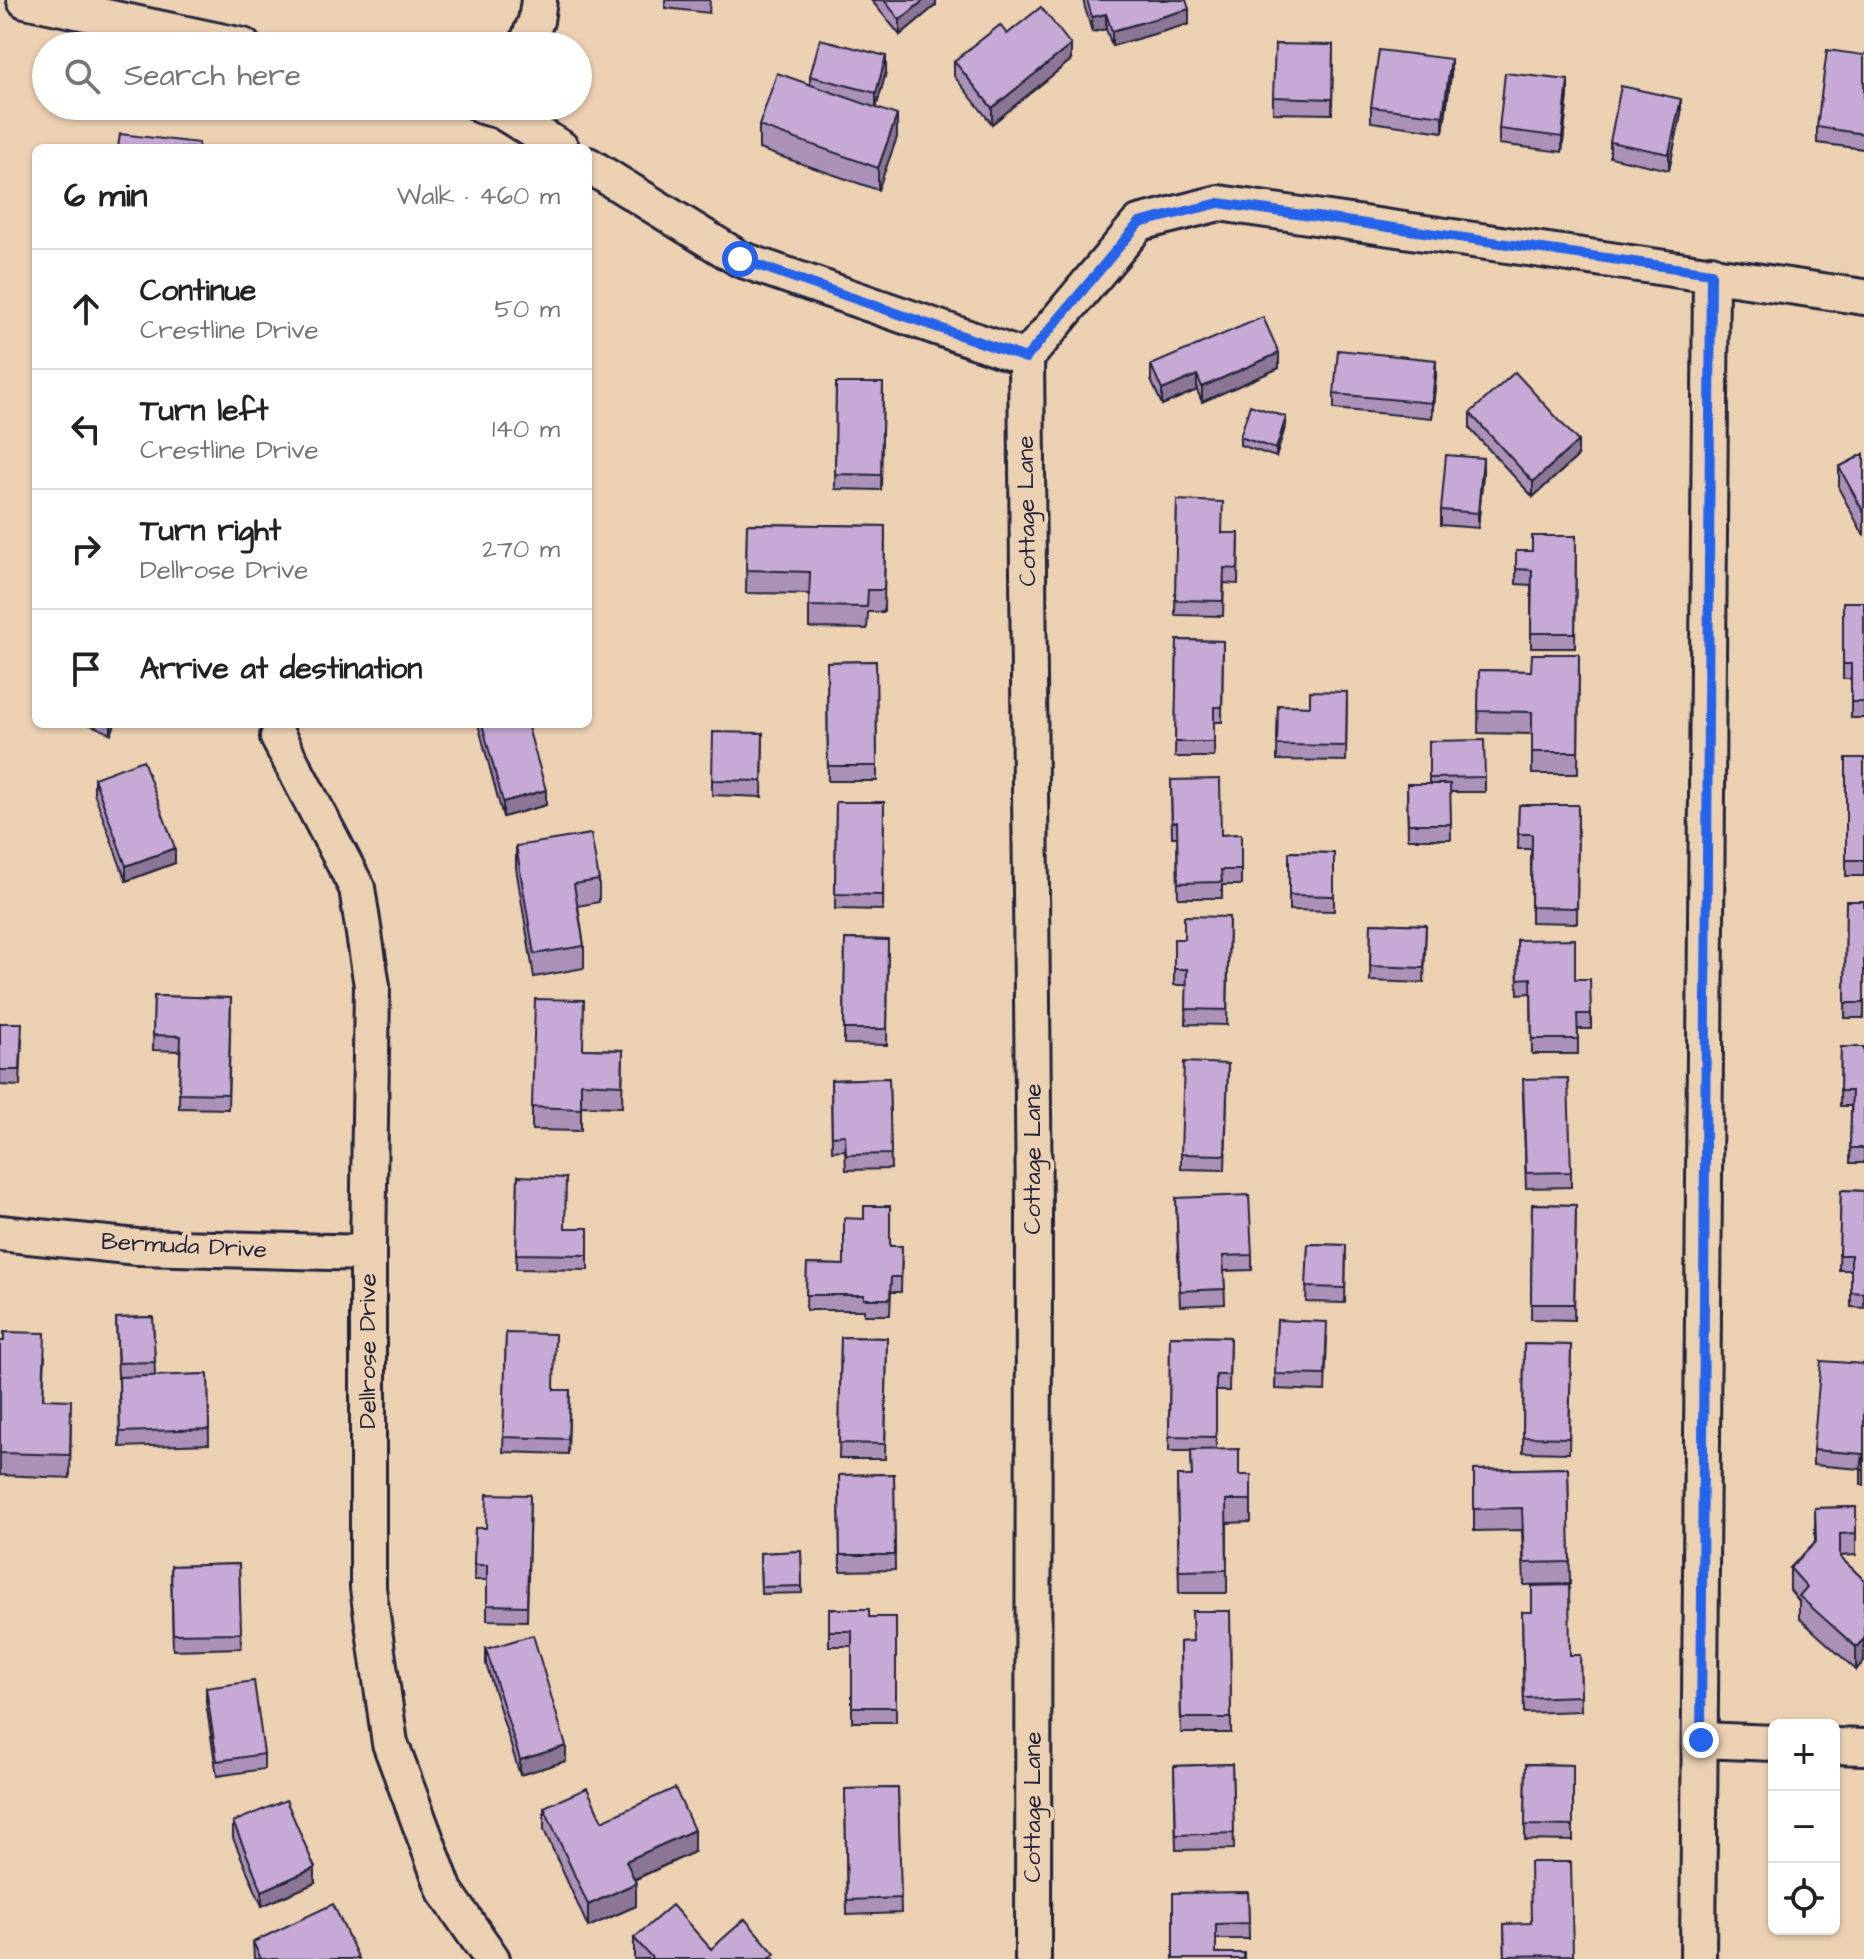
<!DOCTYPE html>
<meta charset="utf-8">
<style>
body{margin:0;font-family:"Architects Daughter",sans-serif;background:#f6f6f6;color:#222}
.controls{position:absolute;right:24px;bottom:24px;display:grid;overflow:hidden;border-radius:12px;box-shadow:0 2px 6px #0004}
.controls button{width:72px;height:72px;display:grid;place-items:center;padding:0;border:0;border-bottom:2px solid #e0e0e0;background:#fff;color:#222;font:40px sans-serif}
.stop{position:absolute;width:24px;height:24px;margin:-18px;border:6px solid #2563eb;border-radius:50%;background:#fff}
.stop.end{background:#2563eb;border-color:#fff;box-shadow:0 2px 8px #0008}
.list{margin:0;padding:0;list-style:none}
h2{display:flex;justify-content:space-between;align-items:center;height:104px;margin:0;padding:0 32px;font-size:34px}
h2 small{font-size:26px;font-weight:400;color:#767676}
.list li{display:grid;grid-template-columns:52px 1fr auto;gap:24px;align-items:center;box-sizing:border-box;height:120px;padding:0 32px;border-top:2px solid #e0e0e0}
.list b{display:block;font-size:30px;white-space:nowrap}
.list p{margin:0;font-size:26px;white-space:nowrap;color:#767676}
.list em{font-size:26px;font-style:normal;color:#767676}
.icon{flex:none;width:44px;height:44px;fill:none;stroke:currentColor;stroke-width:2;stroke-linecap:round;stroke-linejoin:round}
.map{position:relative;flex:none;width:1864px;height:1959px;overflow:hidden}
.search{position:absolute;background:#fff;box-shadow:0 2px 6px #0004;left:32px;top:32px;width:560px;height:88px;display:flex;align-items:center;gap:20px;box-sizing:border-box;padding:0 28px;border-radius:44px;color:#767676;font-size:30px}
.panel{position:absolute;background:#fff;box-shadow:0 2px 6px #0004;left:32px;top:144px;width:560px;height:584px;border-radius:12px}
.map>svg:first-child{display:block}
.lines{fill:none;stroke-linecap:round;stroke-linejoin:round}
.minor-casing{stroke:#22223b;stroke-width:40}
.minor{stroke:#ebd0b2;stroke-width:34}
.wall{fill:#ab91b7;stroke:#22223b;stroke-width:2}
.shaded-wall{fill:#8b7695;stroke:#22223b;stroke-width:2}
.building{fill:#c7a9d5;stroke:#22223b;stroke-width:2}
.route{stroke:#2563eb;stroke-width:10}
.labels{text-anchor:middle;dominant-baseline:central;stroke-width:8;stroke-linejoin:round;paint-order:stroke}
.street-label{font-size:24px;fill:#22223b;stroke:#ebd0b2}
</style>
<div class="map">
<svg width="1864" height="1959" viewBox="0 0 1864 1959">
<rect width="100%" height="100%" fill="#ebd0b2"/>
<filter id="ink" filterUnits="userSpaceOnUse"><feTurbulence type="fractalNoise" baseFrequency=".0125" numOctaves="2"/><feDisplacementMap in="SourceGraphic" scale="16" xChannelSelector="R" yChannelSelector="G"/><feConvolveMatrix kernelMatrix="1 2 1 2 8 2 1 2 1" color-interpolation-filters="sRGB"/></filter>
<g filter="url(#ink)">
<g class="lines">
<g class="minor-casing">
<path id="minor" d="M 25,0 L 243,46
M 526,46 L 536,21 L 539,0
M 482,106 L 501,111 L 561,148
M 588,165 L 740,259 L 1026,358 L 1139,223 L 1219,203 L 1864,297
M 1026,358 L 1034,1214 L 1033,1959
M 278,737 L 357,888 L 372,986 L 368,1253 L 368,1588 L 390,1743 L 445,1891 L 492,1959
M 0,1233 L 137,1247 L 368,1253
M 1701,1740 L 1774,1743
M 1834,1746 L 1864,1747
M 1698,1959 L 1711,273"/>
</g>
<use href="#minor" class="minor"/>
</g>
<path class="wall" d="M 665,0 L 710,0 L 709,13 L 665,8 Z
M 871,0 L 936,0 L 936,5 L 900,35 Z
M 1084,0 L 1186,0 L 1189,24 L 1112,46 L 1106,29 L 1092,32 L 1084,4 Z
M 1007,34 L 1071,60 L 992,124 L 954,76 L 954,61 Z
M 1333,45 L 1332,114 L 1273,113 L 1273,97 Z
M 1864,55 L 1864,149 L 1817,143 L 1817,127 Z
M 886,72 L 876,108 L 897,137 L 878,190 L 759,149 L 759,126 L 810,85 L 810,76 Z
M 1451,75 L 1443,132 L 1371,122 L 1371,107 Z
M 1568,95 L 1562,152 L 1499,144 L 1499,129 Z
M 1681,114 L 1669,170 L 1610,157 L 1610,142 Z
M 1151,365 L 1279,368 L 1202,402 L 1197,390 L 1162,405 L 1151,380 Z
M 1436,375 L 1432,418 L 1334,409 L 1334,394 Z
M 836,383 L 883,383 L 881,490 L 835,489 Z
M 1470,413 L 1578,456 L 1533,497 L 1470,429 Z
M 1286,424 L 1276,457 L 1240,445 L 1240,437 Z
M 1864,454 L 1864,536 L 1839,489 L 1839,467 Z
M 1483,473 L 1478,528 L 1441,525 L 1441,510 Z
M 1177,500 L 1223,533 L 1239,533 L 1238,584 L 1224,583 L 1223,616 L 1175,615 Z
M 747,524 L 885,526 L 884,612 L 868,612 L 867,629 L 809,628 L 809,594 L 746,593 Z
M 1576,536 L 1575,648 L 1531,648 L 1531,585 L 1516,584 L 1516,551 L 1532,551 Z
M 1843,602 L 1864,602 L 1864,718 L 1851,718 L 1851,679 L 1843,679 Z
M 1177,640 L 1223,641 L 1222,722 L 1214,722 L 1214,757 L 1175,757 Z
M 1579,654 L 1578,774 L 1532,774 L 1532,734 L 1478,733 L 1479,670 L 1531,671 Z
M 876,661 L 877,781 L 828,781 L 827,662 Z
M 1347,692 L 1346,761 L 1277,760 L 1278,705 L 1310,706 Z
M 89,724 L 115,724 L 111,734 Z
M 478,724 L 527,724 L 546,805 L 503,817 Z
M 763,733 L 762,797 L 712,795 L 712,780 Z
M 1429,741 L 1485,777 L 1485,792 L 1450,792 L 1451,839 L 1408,839 L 1407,784 L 1429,784 Z
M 1846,758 L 1864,758 L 1864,876 L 1846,876 Z
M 94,778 L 175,863 L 126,881 L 94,793 Z
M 1171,780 L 1221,835 L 1241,834 L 1241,885 L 1222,885 L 1222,898 L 1178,898 L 1177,837 L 1172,837 Z
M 836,802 L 884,802 L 883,910 L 835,909 Z
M 1519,805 L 1578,805 L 1577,923 L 1531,922 L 1531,849 L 1518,849 Z
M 516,846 L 599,880 L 599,902 L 578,906 L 584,946 L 584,968 L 534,977 L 516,868 Z
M 1289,852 L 1334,853 L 1334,911 L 1289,910 Z
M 1846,901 L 1864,901 L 1864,1018 L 1845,1018 Z
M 1229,917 L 1227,1025 L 1186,1024 L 1187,985 L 1174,985 L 1174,939 L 1184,939 Z
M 1371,923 L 1426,925 L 1424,983 L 1370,981 Z
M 845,939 L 888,940 L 887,1045 L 844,1044 Z
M 1517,940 L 1575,979 L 1591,1014 L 1591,1029 L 1578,1029 L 1578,1054 L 1532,1054 L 1531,993 L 1518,994 Z
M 154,996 L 231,998 L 228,1109 L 179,1108 L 180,1051 L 153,1050 Z
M 0,1023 L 22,1038 L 20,1086 L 0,1085 Z
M 1841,1047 L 1864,1047 L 1864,1163 L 1850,1163 L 1851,1106 L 1840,1106 Z
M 583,1049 L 623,1050 L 622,1107 L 581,1106 L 581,1131 L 532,1130 L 532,1107 Z
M 1228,1064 L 1225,1170 L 1181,1169 L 1181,1154 Z
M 889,1078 L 891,1169 L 846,1170 L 845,1150 L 832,1151 L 831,1080 Z
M 1523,1094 L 1571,1172 L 1571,1187 L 1526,1188 Z
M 518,1176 L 565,1228 L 588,1228 L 588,1270 L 516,1269 Z
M 1841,1190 L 1864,1191 L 1864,1308 L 1851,1307 L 1851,1270 L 1839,1270 Z
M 1176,1198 L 1252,1255 L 1252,1270 L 1224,1271 L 1225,1304 L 1180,1306 Z
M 1532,1204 L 1576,1205 L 1574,1320 L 1531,1319 Z
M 1308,1244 L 1346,1245 L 1345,1303 L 1306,1302 Z
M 890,1246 L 902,1246 L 901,1292 L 891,1292 L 890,1315 L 864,1315 L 864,1310 L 806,1310 L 807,1264 L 844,1265 Z
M 153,1317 L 155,1376 L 208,1374 L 209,1444 L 120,1447 L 119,1378 L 118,1378 L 116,1318 Z
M 1277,1320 L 1327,1337 L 1325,1391 L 1275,1389 Z
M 506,1333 L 554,1390 L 570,1390 L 568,1454 L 503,1452 Z
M 1170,1336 L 1230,1337 L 1229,1391 L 1216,1391 L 1216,1450 L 1239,1475 L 1251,1475 L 1251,1522 L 1227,1523 L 1227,1593 L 1179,1593 L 1177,1476 L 1192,1476 L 1191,1451 L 1169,1451 Z
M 841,1337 L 887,1338 L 885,1459 L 839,1459 Z
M 0,1341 L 45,1356 L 43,1399 L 71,1422 L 70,1478 L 0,1475 Z
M 1524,1344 L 1571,1345 L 1569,1453 L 1523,1452 Z
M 1864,1364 L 1864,1485 L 1861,1485 L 1861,1469 L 1813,1465 L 1813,1450 Z
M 1568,1468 L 1570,1584 L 1524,1585 L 1522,1530 L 1474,1531 L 1474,1470 Z
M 894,1474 L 895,1570 L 840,1571 L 839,1475 Z
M 530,1495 L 527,1621 L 487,1620 L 487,1580 L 474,1580 L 475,1528 L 486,1528 Z
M 1856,1507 L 1856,1555 L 1840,1556 L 1840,1557 L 1864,1580 L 1856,1670 L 1799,1618 L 1799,1601 L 1790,1590 L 1790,1568 L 1815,1542 L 1815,1508 Z
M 801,1551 L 802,1593 L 761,1594 L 760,1553 Z
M 239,1564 L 241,1648 L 173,1650 L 171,1566 Z
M 829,1609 L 869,1617 L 896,1617 L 896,1722 L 852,1722 L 852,1646 L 829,1646 Z
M 1230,1611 L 1231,1733 L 1181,1733 L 1180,1642 L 1193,1641 Z
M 1522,1612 L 1570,1655 L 1580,1655 L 1581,1711 L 1524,1713 Z
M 486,1649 L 566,1761 L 520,1775 L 486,1664 Z
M 206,1688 L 264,1754 L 264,1769 L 217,1776 L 206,1703 Z
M 1232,1764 L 1234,1849 L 1176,1850 L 1174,1766 Z
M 1526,1764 L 1573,1765 L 1573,1841 L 1525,1840 Z
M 898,1788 L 901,1913 L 847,1915 L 845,1789 Z
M 544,1807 L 602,1821 L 694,1852 L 634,1880 L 636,1906 L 588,1927 L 544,1830 Z
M 233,1822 L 315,1883 L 262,1906 L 233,1838 Z
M 1248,1892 L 1249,1939 L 1216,1939 L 1173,1959 Z
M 1504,1924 L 1573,1955 L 1573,1959 L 1505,1959 Z
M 634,1938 L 711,1949 L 775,1959 L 634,1959 Z
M 253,1942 L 359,1959 L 254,1959 Z"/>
<path class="shaded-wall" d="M 924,0 L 936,0 L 936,5 L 900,35 L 900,20 Z
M 1189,9 L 1189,24 L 1112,46 L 1112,31 Z
M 1106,14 L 1106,29 L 1092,32 L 1092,17 Z
M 1071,45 L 1071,60 L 992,124 L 992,108 Z
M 886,56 L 886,72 L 876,108 L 876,93 Z
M 1451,59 L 1451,75 L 1443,132 L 1443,116 Z
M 1568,80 L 1568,95 L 1562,152 L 1562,137 Z
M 1681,99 L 1681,114 L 1669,170 L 1669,154 Z
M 897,115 L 897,137 L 878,190 L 878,168 Z
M 1279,353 L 1279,368 L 1202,402 L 1202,387 Z
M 1436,360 L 1436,375 L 1432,418 L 1432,403 Z
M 1197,375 L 1197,390 L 1162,405 L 1162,390 Z
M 1286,417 L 1286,424 L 1276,457 L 1276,449 Z
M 1578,441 L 1578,456 L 1533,497 L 1533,482 Z
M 1483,458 L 1483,473 L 1478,528 L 1478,513 Z
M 111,724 L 115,724 L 111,734 Z
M 546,790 L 546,805 L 503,817 L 503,802 Z
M 175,848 L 175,863 L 126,881 L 126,866 Z
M 1864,1639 L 1864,1661 L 1856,1670 L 1856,1647 Z
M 566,1746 L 566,1761 L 520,1775 L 520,1760 Z
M 694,1830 L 694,1852 L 626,1883 L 626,1861 Z
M 315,1868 L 315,1883 L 262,1906 L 262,1891 Z
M 636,1883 L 636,1906 L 588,1927 L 588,1905 Z"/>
<path class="building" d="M 884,0 L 924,0 L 900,20 Z
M 1087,0 L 1186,0 L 1189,9 L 1112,31 L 1106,14 L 1092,17 Z
M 1041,7 L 1071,45 L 992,108 L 954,61 L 1000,25 L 1007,34 Z
M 820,39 L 886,56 L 876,93 L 810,76 Z
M 1275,44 L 1333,45 L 1332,99 L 1273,97 Z
M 1379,50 L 1451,59 L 1443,116 L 1371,107 Z
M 1827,50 L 1864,55 L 1864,134 L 1817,127 Z
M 777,73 L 897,115 L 878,168 L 759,126 Z
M 1505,73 L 1568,80 L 1562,137 L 1499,129 Z
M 1621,86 L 1681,99 L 1669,154 L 1610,142 Z
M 120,134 L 199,143 L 198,148 L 118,148 Z
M 1263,317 L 1279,353 L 1202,387 L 1197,375 L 1162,390 L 1151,365 Z
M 1338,350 L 1436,360 L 1432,403 L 1334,394 Z
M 1515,372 L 1578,441 L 1533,482 L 1470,413 Z
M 836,383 L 883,383 L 881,475 L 835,474 Z
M 1250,405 L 1286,417 L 1276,449 L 1240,437 Z
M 1864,454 L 1864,513 L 1839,467 Z
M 1446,455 L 1483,458 L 1478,513 L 1441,510 Z
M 1177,500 L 1223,502 L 1222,533 L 1239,533 L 1238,569 L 1224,568 L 1223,601 L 1175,600 Z
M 747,524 L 885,526 L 884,590 L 868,590 L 867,607 L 809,606 L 810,572 L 746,570 Z
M 1532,536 L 1576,536 L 1575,633 L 1531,633 L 1532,570 L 1516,569 L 1516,551 L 1532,551 Z
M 1843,602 L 1864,602 L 1864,702 L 1851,702 L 1851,664 L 1843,664 Z
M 1177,640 L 1223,641 L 1222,707 L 1214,707 L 1214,742 L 1175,742 Z
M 1532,654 L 1579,654 L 1578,752 L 1532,752 L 1532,712 L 1478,711 L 1479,670 L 1531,671 Z
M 876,661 L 877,766 L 828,766 L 827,662 Z
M 1310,691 L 1347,692 L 1346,746 L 1277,745 L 1278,705 L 1310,706 Z
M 482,724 L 527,724 L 546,790 L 503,802 Z
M 713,732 L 763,733 L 762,781 L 712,780 Z
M 1484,740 L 1485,777 L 1429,778 L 1429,741 Z
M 1846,758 L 1864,758 L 1864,860 L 1846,860 Z
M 143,760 L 175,848 L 126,866 L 94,778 Z
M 1220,779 L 1221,835 L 1241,834 L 1241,870 L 1221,870 L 1222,882 L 1178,883 L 1177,822 L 1172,822 L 1171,780 Z
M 1407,784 L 1450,784 L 1451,824 L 1408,824 Z
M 836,802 L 884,802 L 883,895 L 835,894 Z
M 1519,805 L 1578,805 L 1577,908 L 1531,907 L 1532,834 L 1518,834 Z
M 591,834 L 599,880 L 574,884 L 584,946 L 534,954 L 516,846 Z
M 1289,852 L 1334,853 L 1334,896 L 1289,895 Z
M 1846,901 L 1864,901 L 1864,1003 L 1845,1003 Z
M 1184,916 L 1229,917 L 1227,1010 L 1186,1009 L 1187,969 L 1174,969 L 1174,939 L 1184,939 Z
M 1371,923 L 1426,925 L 1424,968 L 1370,966 Z
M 845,939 L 888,940 L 887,1029 L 844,1029 Z
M 1575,939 L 1575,979 L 1590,979 L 1591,1014 L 1577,1014 L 1578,1039 L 1532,1039 L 1531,978 L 1518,979 L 1517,940 Z
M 154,996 L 231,998 L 228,1094 L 179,1093 L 181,1036 L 153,1035 Z
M 535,999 L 584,1000 L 583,1049 L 623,1050 L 622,1085 L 581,1083 L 581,1109 L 532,1107 Z
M 0,1023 L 22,1023 L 20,1070 L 0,1070 Z
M 1841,1047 L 1864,1047 L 1864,1148 L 1850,1148 L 1852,1091 L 1840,1091 Z
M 1184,1062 L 1228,1064 L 1225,1155 L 1181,1154 Z
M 889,1078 L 891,1154 L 846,1155 L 845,1135 L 832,1136 L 831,1080 Z
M 1568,1078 L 1571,1172 L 1526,1173 L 1523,1079 Z
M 518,1176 L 566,1178 L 565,1228 L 588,1228 L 588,1255 L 516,1254 Z
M 1841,1190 L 1864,1191 L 1864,1293 L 1851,1292 L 1851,1255 L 1839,1255 Z
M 1249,1195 L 1252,1255 L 1223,1256 L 1225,1289 L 1180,1291 L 1176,1198 Z
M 1532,1204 L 1576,1205 L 1574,1304 L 1531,1304 Z
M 864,1206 L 890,1206 L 890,1246 L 902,1246 L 901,1277 L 891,1277 L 890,1299 L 864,1299 L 864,1295 L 806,1295 L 807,1264 L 844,1265 L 844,1218 L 864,1219 Z
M 1308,1244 L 1346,1245 L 1345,1288 L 1306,1287 Z
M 153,1317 L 155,1362 L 118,1363 L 116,1318 Z
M 1277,1320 L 1327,1322 L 1325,1375 L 1275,1374 Z
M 4,1332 L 45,1333 L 43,1399 L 71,1400 L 70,1455 L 0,1453 L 0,1341 L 4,1341 Z
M 506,1333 L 555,1334 L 554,1390 L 570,1390 L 568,1439 L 503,1437 Z
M 1170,1336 L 1230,1337 L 1229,1375 L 1216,1375 L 1216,1437 L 1169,1436 Z
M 841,1337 L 887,1338 L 885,1444 L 839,1443 Z
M 1524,1344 L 1571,1345 L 1569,1438 L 1523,1437 Z
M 1821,1361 L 1864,1364 L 1864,1470 L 1861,1470 L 1863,1454 L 1813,1450 Z
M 208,1374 L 209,1429 L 120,1432 L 119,1377 Z
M 1239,1449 L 1239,1475 L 1251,1475 L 1251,1500 L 1226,1500 L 1227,1570 L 1179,1571 L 1177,1476 L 1192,1476 L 1191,1450 Z
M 1568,1468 L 1570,1562 L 1524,1563 L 1522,1508 L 1474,1509 L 1474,1470 Z
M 894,1474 L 895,1555 L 840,1555 L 839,1475 Z
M 487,1494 L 530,1495 L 527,1606 L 487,1605 L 487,1565 L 474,1565 L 475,1528 L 486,1528 Z
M 1856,1507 L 1856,1533 L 1840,1534 L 1840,1557 L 1864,1580 L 1864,1639 L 1856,1647 L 1799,1596 L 1807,1587 L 1790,1568 L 1816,1542 L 1815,1508 Z
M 801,1551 L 802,1586 L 761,1587 L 760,1553 Z
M 239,1564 L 241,1633 L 173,1634 L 171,1566 Z
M 1569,1585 L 1570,1655 L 1580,1655 L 1581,1696 L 1524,1698 L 1522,1612 L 1532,1612 L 1532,1586 Z
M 829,1609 L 869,1609 L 869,1617 L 896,1617 L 896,1707 L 852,1707 L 852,1631 L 829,1631 Z
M 1192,1611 L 1230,1611 L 1231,1718 L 1181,1718 L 1180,1642 L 1193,1641 Z
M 533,1635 L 566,1746 L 520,1760 L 486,1649 Z
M 254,1681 L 264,1754 L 217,1761 L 206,1688 Z
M 1232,1764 L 1234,1833 L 1176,1835 L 1174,1766 Z
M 1526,1764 L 1573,1765 L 1573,1826 L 1525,1825 Z
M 587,1788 L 602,1821 L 675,1788 L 694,1830 L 626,1861 L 636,1883 L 588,1905 L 544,1807 Z
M 898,1788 L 901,1898 L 847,1900 L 845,1789 Z
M 286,1800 L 315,1868 L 262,1891 L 233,1822 Z
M 1530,1862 L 1571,1862 L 1573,1955 L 1505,1956 L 1504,1924 L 1531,1923 Z
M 1248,1892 L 1249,1923 L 1216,1924 L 1216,1953 L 1244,1953 L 1244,1959 L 1173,1959 L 1173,1893 Z
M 333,1904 L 359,1959 L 261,1959 L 253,1942 Z
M 672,1905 L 711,1949 L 745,1919 L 775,1954 L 769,1959 L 653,1959 L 634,1938 Z"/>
</g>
<g class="lines" filter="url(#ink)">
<path class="route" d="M 740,259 L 1026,358 L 1139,223 L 1219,203 L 1711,273 L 1701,1740"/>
</g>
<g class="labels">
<g class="street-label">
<text transform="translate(1027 511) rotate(-91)">Cottage Lane</text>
<text transform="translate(1033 1159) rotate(-90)">Cottage Lane</text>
<text transform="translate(184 1246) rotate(3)">Bermuda Drive</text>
<text transform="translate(368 1351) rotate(-90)">Dellrose Drive</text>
<text transform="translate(1033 1807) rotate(-90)">Cottage Lane</text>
</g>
</g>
</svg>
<div class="controls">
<button>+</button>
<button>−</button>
<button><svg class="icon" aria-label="locate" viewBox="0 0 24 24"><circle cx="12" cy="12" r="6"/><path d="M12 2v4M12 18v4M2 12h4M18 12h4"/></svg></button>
</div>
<div class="stop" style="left:740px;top:259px"></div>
<div class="stop end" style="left:1701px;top:1740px"></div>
<div class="search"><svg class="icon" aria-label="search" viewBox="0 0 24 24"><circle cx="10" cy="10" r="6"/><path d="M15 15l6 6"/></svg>Search here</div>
<section class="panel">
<h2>6 min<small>Walk · 460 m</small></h2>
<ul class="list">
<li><svg class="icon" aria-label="ahead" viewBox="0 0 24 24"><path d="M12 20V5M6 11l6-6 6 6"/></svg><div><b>Continue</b><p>Crestline Drive</p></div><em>50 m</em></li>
<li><svg class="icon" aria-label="left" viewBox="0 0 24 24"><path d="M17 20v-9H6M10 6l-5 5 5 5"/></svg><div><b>Turn left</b><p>Crestline Drive</p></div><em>140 m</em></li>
<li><svg class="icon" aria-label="right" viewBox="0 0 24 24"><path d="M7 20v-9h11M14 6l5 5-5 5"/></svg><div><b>Turn right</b><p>Dellrose Drive</p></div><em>270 m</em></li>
<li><svg class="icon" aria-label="arrive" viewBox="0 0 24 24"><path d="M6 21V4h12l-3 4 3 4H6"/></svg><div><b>Arrive at destination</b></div></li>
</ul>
</section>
</div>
